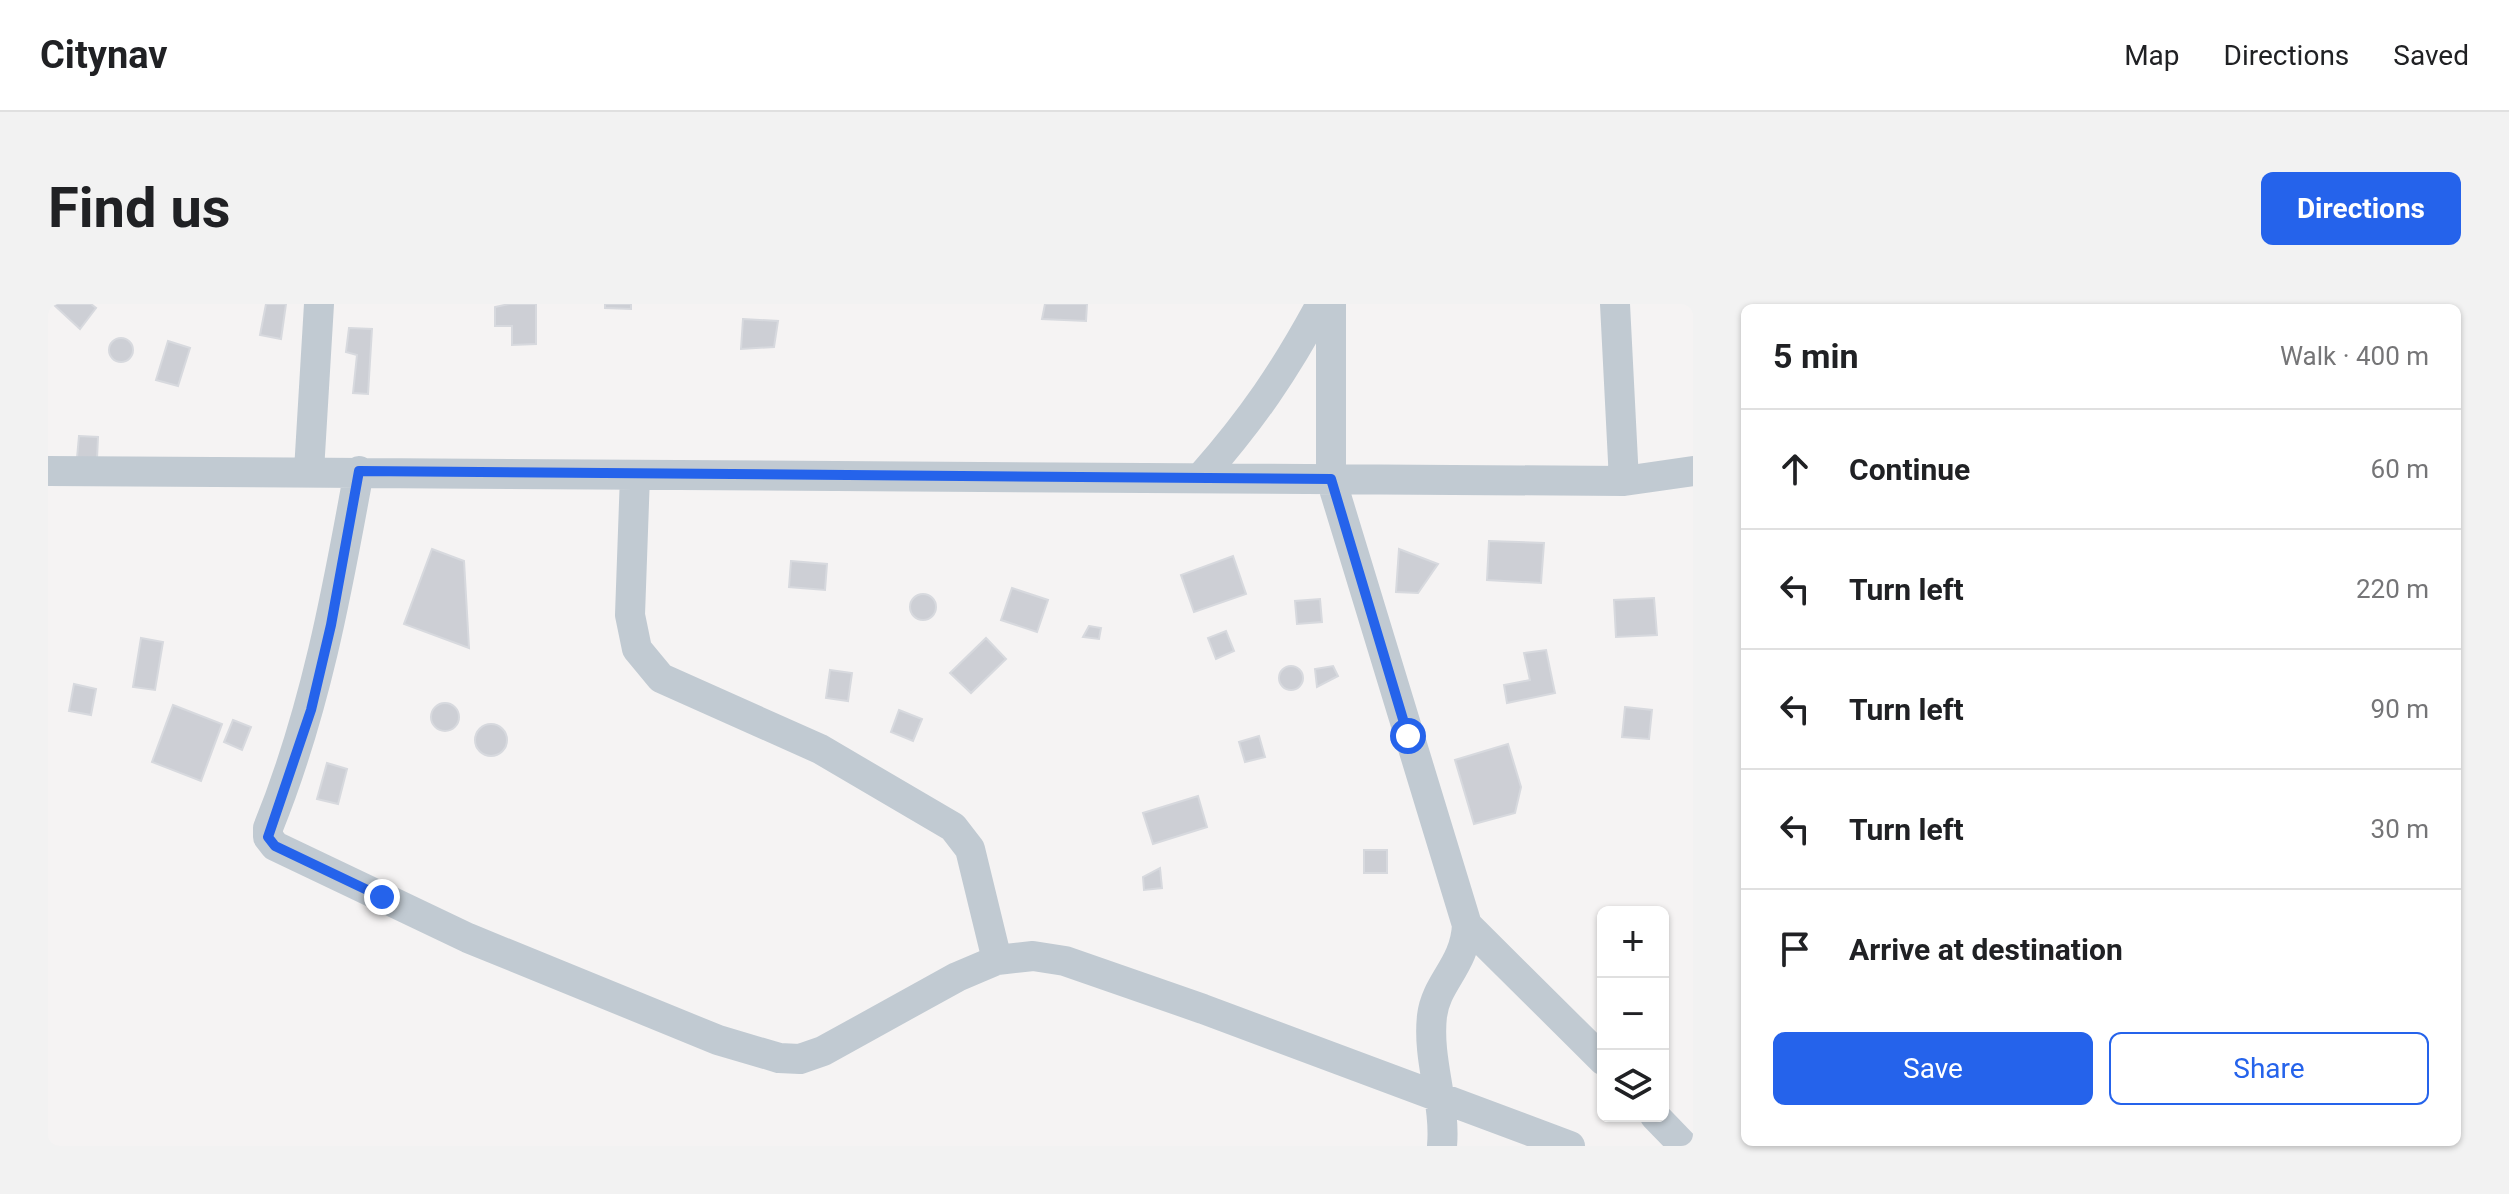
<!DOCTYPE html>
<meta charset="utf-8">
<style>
body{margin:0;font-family:Roboto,sans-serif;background:#f2f2f2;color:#202124}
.controls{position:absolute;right:24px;bottom:24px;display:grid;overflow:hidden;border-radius:12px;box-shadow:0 2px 6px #0004}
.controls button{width:72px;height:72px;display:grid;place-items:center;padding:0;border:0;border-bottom:2px solid #e0e0e0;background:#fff;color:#202124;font:40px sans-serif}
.stop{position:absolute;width:24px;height:24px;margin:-18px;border:6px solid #2563eb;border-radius:50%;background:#fff}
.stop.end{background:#2563eb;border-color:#fff;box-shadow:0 2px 8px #0008}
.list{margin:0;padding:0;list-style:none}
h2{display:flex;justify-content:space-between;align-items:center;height:104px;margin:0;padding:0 32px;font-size:34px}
h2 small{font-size:26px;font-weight:400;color:#757577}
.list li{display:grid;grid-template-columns:52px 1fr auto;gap:24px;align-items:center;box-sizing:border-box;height:120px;padding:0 32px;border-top:2px solid #e0e0e0}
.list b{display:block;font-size:30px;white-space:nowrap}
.list em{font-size:26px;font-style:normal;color:#757577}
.actions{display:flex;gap:16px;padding:24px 32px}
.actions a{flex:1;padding:18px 0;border:2px solid #2563eb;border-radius:12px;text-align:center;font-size:28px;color:#2563eb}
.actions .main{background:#2563eb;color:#fff}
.icon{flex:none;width:44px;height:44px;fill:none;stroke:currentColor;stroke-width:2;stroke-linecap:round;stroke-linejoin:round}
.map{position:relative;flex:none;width:1645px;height:842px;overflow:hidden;border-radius:12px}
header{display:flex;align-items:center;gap:48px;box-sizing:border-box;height:112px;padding:0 40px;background:#fff;border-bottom:2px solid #e0e0e0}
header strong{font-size:38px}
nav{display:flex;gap:44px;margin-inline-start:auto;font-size:28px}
.intro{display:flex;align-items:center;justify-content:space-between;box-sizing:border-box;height:192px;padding:0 48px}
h1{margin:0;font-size:56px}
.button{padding:20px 36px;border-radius:12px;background:#2563eb;color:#fff;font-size:28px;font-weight:700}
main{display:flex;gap:48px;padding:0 48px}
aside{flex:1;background:#fff;border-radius:12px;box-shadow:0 2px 6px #0004}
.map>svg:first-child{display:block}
.building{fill:#cdcfd5;stroke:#d7d9de;stroke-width:2}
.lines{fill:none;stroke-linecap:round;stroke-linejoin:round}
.street{stroke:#c1cad2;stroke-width:30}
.route{stroke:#2563eb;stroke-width:10}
</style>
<header>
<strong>Citynav</strong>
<nav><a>Map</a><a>Directions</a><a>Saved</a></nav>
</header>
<div class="intro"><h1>Find us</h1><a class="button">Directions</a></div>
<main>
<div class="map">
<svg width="1645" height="842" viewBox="0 0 1645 842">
<rect width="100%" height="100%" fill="#f5f3f3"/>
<path class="building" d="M 5,0 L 43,0 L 48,4 L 32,25 Z
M 218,0 L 238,0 L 233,35 L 212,31 Z
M 461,0 L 488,0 L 488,40 L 464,41 L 464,22 L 447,22 L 447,3 Z
M 557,0 L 583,0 L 583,5 L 557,4 Z
M 997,0 L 1039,0 L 1038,17 L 994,15 Z
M 695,15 L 730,17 L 726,43 L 693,45 Z
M 301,24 L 324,25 L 320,90 L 305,89 L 309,51 L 298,48 Z
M61 46a12 12 0 1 1 24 0a12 12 0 1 1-24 0Z
M 120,37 L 142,44 L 130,82 L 108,76 Z
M 31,132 L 50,133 L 49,155 L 29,154 Z
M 1441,237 L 1496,239 L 1493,279 L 1439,276 Z
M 384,245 L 416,257 L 421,344 L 356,320 Z
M 1351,245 L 1390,260 L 1370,289 L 1348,288 Z
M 1185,252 L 1198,290 L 1146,308 L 1133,271 Z
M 743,257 L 779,260 L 777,286 L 741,283 Z
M 964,284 L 1000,296 L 989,328 L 953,316 Z
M862 303a13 13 0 1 1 26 0a13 13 0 1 1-26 0Z
M 1606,294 L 1609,331 L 1568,333 L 1566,296 Z
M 1272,295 L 1274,318 L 1249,320 L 1247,297 Z
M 1041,322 L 1053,324 L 1051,335 L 1035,333 Z
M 1178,327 L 1186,347 L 1168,355 L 1160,334 Z
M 93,334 L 115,338 L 107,386 L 85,383 Z
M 938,334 L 958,355 L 923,389 L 902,369 Z
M 1498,346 L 1507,389 L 1459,399 L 1456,381 L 1482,376 L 1476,349 Z
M1231 374a12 12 0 1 1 24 0a12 12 0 1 1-24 0Z
M 1285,362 L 1290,372 L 1269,383 L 1267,365 Z
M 782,366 L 804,369 L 800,397 L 778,394 Z
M 26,380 L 48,385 L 43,411 L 21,407 Z
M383 413a14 14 0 1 1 28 0a14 14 0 1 1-28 0Z
M 125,401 L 174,420 L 153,477 L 104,458 Z
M 1577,403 L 1604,406 L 1601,435 L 1574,433 Z
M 851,406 L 874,415 L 865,437 L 843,428 Z
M 185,416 L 203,423 L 194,446 L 176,438 Z
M427 436a16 16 0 1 1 32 0a16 16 0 1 1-32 0Z
M 1211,432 L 1217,453 L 1197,458 L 1191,438 Z
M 1460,440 L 1473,483 L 1467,509 L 1426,520 L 1407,456 Z
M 279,459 L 299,465 L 290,500 L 269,495 Z
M 1150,492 L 1159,523 L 1105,540 L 1095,509 Z
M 1316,546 L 1339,546 L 1339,569 L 1316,569 Z
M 1112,564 L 1114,584 L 1096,586 L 1095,573 Z"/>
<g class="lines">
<path class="street" d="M 1283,0 L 1283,175 L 1419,621 C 1417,662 1388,678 1384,712 C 1379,756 1398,799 1394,842
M 1567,0 L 1576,177
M 0,167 L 1576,177 L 1645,167
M 261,167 L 271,0
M 311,167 C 289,289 267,408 220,524 L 220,533 L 227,542 L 420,634 L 670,736 L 731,754 L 752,755 L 775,747 L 909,673 L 949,656 L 985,652 L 1017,657 L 1155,705 L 1522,842
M 587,171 L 582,311 L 589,345 L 613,374 L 772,445 L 905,523 L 922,545 L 949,656
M 1154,172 C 1204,115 1237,67 1273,0
M 1419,621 L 1555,756
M 1607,812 L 1636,842"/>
</g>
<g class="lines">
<path class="route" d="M 334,593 L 227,542 L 220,533 L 263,406 L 283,321 L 311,167 L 1283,175 L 1360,432"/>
</g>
</svg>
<div class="controls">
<button>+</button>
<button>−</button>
<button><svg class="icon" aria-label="layers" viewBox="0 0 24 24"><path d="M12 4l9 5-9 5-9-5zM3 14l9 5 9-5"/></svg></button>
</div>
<div class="stop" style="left:1360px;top:432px"></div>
<div class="stop end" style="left:334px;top:593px"></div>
</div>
<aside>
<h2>5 min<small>Walk · 400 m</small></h2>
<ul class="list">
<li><svg class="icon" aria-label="ahead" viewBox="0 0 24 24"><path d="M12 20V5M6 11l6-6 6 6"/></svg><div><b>Continue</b></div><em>60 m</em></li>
<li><svg class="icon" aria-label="left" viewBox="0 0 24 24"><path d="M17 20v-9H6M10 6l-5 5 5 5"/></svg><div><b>Turn left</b></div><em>220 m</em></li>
<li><svg class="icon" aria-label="left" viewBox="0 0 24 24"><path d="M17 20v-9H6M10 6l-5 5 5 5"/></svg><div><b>Turn left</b></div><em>90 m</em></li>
<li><svg class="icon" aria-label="left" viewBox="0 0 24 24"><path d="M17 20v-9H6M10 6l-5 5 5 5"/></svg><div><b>Turn left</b></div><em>30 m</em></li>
<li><svg class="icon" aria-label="arrive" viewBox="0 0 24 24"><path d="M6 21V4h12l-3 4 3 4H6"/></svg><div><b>Arrive at destination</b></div></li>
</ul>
<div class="actions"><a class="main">Save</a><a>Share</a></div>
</aside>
</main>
